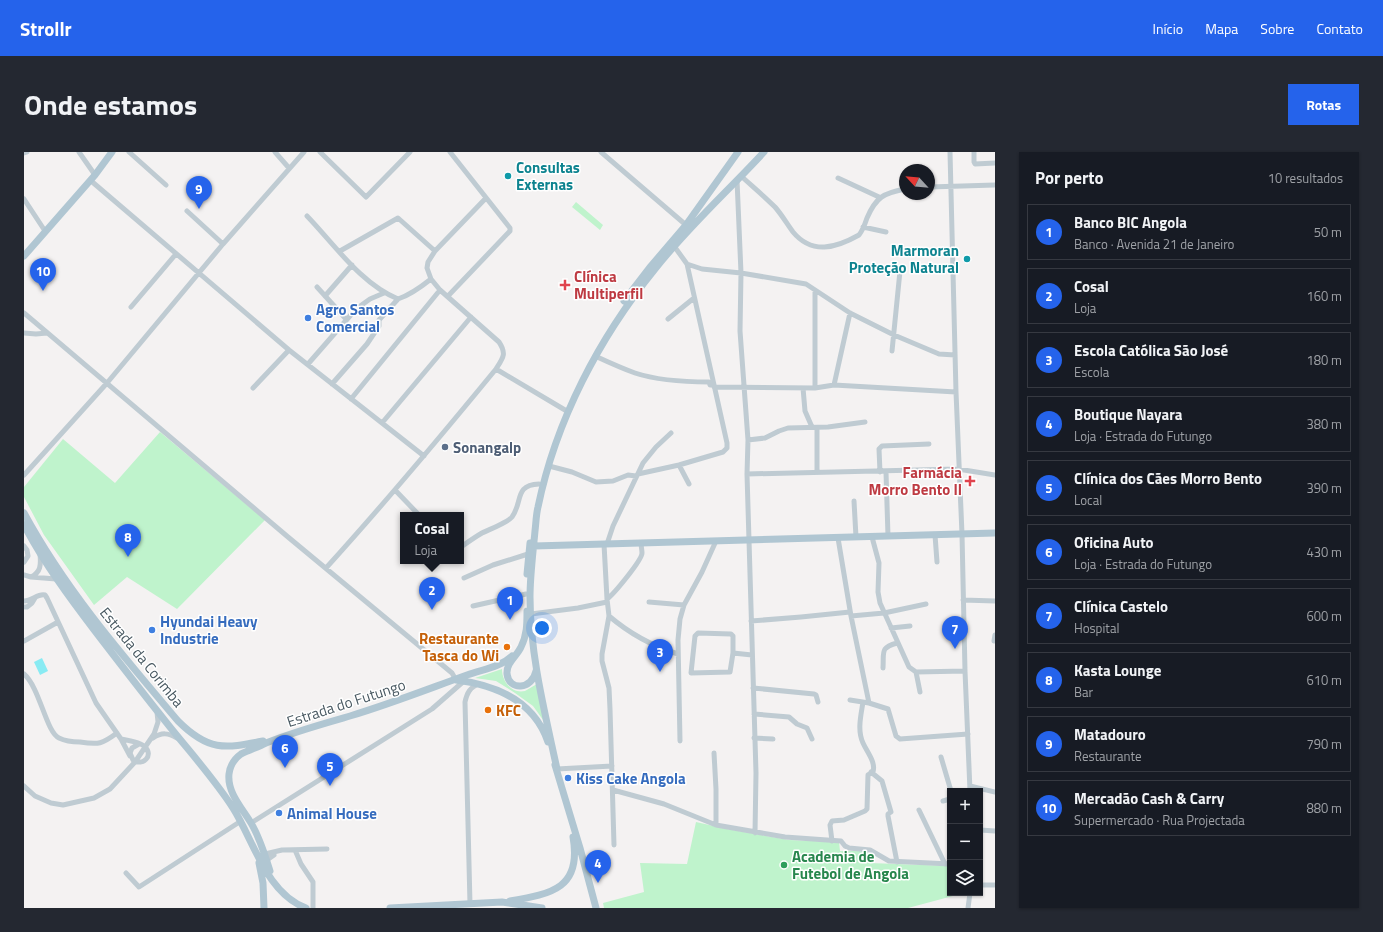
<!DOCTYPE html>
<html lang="pt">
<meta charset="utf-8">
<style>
body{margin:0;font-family:"Titillium Web",sans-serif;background:#242831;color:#f1f3f6}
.controls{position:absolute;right:12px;bottom:12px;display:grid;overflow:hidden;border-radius:0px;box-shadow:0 1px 3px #0004}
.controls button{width:36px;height:36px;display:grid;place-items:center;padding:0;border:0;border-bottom:1px solid #363941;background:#171b24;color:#f1f3f6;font:20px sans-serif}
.compass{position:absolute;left:875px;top:12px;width:36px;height:36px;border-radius:50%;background:#171b24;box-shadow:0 1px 3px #0004;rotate:296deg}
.you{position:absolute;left:518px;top:476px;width:14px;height:14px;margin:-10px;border:3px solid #fff;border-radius:50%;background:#1a73e8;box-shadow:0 0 0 6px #1a73e833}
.badge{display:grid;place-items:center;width:26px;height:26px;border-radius:50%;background:#2563eb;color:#fff;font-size:13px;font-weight:700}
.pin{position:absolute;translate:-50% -33px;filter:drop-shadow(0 1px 2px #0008)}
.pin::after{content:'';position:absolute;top:21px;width:14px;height:12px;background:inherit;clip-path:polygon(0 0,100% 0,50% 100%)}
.popup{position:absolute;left:376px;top:360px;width:64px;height:52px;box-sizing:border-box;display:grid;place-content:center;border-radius:0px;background:#171b24;filter:drop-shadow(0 1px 3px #0005);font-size:13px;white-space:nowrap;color:#9ea1a6}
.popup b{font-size:15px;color:#f1f3f6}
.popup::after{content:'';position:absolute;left:50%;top:100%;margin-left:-8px;border:8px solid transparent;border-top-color:#171b24}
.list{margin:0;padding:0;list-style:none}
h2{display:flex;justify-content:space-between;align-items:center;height:52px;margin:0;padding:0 16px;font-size:17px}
h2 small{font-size:13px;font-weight:400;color:#9ea1a6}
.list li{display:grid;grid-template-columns:26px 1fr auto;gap:12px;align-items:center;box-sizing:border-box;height:56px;margin:0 8px 8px;padding:0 8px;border:1px solid #363941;border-radius:0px}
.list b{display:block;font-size:15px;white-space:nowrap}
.list p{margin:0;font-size:13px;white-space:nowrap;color:#9ea1a6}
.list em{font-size:13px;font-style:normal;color:#9ea1a6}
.icon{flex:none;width:22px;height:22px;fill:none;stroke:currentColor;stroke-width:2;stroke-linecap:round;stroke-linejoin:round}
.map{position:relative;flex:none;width:971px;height:756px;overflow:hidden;border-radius:0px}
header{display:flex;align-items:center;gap:24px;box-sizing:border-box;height:56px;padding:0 20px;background:#2563eb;color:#fff}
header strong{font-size:19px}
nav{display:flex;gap:22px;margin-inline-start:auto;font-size:14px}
.intro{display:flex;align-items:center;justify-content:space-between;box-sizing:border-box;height:96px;padding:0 24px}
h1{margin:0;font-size:28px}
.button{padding:10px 18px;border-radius:0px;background:#2563eb;color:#fff;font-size:14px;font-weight:700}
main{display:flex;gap:24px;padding:0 24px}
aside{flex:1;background:#171b24;border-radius:0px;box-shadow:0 1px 3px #0004}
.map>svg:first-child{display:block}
.green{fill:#bff3cc}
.water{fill:#89ebf3}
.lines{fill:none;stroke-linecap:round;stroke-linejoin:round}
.minor{stroke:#bfcbd2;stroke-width:5}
.major{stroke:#b0c6d2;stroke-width:7}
.culture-dot{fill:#0f9aa8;stroke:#fff;stroke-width:1.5}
.health-dot{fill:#e0444e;stroke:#fff;stroke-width:1.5}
.shop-dot{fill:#3f7fe0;stroke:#fff;stroke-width:1.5}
.service-dot{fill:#5c6f8a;stroke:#fff;stroke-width:1.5}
.food-dot{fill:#e8710a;stroke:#fff;stroke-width:1.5}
.leisure-dot{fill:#2e9e5b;stroke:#fff;stroke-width:1.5}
.labels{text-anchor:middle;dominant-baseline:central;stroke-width:3;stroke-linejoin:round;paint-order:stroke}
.culture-label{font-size:15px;font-weight:bold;fill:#0d838f;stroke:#fff;text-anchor:start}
.health-label{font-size:15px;font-weight:bold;fill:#be3a42;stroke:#fff;text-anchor:start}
.shop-label{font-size:15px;font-weight:bold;fill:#366cbe;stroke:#fff;text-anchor:start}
.service-label{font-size:15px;font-weight:bold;fill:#4e5e75;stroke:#fff;text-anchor:start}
.food-label{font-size:15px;font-weight:bold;fill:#c56008;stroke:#fff;text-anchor:end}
.street-label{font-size:15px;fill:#485861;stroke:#fff}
.leisure-label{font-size:15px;font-weight:bold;fill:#27864d;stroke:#fff;text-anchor:start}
</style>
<header>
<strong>Strollr</strong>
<nav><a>Início</a><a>Mapa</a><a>Sobre</a><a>Contato</a></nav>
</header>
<div class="intro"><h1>Onde estamos</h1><a class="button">Rotas</a></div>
<main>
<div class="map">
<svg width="971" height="756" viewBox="0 0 971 756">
<rect width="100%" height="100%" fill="#f4f2f2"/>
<path class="green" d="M 552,50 L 579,73 L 576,78 L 548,55 Z
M 136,280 L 241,368 L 153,457 L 103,425 L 70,453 L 20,383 L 0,345 L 0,335 L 39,287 L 91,331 Z
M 478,517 C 478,529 487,542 501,539 C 505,537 509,534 513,532 L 522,572 L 509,554 L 491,541 L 472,529 L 451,526 Z
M 672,670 L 703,677 L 765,688 L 815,690 L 816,699 L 844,699 L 846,711 L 926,714 L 926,741 L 940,741 L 884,756 L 580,756 L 579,751 L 620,740 L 616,711 L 663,712 Z"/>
<path class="water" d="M 18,506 L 24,519 L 16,523 L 10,510 Z"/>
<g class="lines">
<path class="minor" d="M 55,0 L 71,23
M 105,0 L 142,33
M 251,0 L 265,16
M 296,0 L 342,45 L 386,0
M 577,0 L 662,73
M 926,0 L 932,240 L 938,382 L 941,519 L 946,639
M 950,0 L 950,10 L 951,12 L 971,11
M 0,1 L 3,0
M 717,24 C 728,34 740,44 751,55 C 758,63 763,72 769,80 C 788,103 812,96 835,83 C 839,78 841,72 843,66 C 852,45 860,41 881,37
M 814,26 L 855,45
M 66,28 L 265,198 L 400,304
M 713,28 L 717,121 L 716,179 L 724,288 L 723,322 L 732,621 L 731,681
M 905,35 L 971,33
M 0,47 L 21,79
M 163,59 L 199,92
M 283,64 C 310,92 337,132 374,147 C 386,143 397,135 407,127
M 839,75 L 862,80
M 650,94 L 663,112 L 678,117 L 717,121 L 782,132 L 826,161 L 870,183 L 915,202 L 931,203
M 316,99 L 374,66 L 411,99
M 293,135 L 322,167
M 791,138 L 791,236
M 301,144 L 328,113
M 424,144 L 486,79 L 486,76 L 426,0
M 107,155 L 152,102
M 0,161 L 264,385 L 428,521 L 432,528
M 644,167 L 670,146
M 0,181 L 12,182 L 23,181
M 868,199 L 876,119
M 571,204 C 584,210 597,216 611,221 C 632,228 663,230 685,230 L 686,233 L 690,233
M 284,212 L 332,157 L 346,147 L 360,141
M 472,217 L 541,258
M 308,232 L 343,192 L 355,174 L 355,168 L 374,147
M 810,233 L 826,161
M 690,235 L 791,236 L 810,233 L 932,240
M 229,236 L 265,198
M 779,236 L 781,259 L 788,275
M 327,247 L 416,138
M 358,271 L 447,165
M 793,276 L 793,320
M 724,288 L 741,286 L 755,279 L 764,276 L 804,275 L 841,270
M 655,313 L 665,332
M 525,314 L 548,320 L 572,330 L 589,329 L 604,323 L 612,324
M 856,320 L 855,297 L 858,294 L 905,292
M 862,320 L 864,384
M 614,322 L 655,313 L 699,300 L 703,296 L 703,291 L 663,112
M 723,322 L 934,317 L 971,323
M 0,323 L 83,231 L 199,92 L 280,0
M 371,338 L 395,363
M 830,349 L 832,385
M 911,383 L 913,410
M 848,385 L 855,411 L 854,440 L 856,451 L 885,515 L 892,520 L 941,519
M 814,386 L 827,464 L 845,551
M 580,392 L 583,447 L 585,464 C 606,482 628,494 654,502
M 583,392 L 589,374 L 619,311 L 632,295 L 647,281
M 0,394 L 3,398 L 4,404 L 0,410
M 437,395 C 444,390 451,385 458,381 C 466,377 483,371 488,365 C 499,350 490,333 515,332
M 302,416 C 361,351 417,284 472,217 C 479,206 483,202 475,190 L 416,138 L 407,127 L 403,116 L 404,110 L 411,99 L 462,46
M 0,423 L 7,425 L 32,427
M 7,425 C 17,420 17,413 16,402
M 440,426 L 469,413 L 504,402
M 583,447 C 590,442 618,408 618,401 C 618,398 617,394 617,391
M 939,448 L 971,449
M 0,449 C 8,449 14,441 21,443 L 23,446 L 72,551 L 97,587 L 106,604
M 625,450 L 660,453
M 449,454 L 502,442
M 0,455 L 3,455 L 8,451 L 11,446
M 507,462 L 554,456 L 583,450
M 585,464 L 578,502 L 578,509 L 585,536 L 586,557 L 590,693
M 827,464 L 860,461 L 902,452
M 727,469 L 777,465 L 826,460
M 867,476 L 886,474
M 674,481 L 707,482 L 709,484 L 709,501 L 706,520 L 667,521 L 671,484 Z
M 0,489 L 34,470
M 970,489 L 971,483
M 709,501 L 728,503
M 859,516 C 860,499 856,496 873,491
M 892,520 L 896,540
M 0,522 C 16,536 22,580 35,586 C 41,589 49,590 56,590 C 75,593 78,592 93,581
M 729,536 L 790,542 L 792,543 L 794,550
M 826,548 L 845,551 L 864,557 L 872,584 L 876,587 L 944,582
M 730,562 L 765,565 L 773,572 L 783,576 L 788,587
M 129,586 C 138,580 144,581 153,586
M 730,586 L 749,587
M 97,587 C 103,588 118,591 121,595 C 130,603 119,615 109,608 L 106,601 L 108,596 L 115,592
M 656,589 L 654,488 L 656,467 L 660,453 L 678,420 L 692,389
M 690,601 L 692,637 L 692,673
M 917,605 L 927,639
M 533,617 L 588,614
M 847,620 L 858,629 L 867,660 L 864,662 L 864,664 L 873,710
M 0,634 L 11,644 L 27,651 L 39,653 L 70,646 L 86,637 L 111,610 L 130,582 L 134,570 L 133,560
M 946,634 L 971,640
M 589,638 L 640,652 L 692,673 L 761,685 L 817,689 L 821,694 L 825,696 L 846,698 L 865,709 L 926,712
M 919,649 L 926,647
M 895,658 L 921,712
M 227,671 L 408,557 L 440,529
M 956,678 L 971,679
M 808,689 L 806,673 L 808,669 L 820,668 L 841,659 L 843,657 L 844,623 L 849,620 C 852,610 843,600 839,591 C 833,578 837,563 839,550
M 271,698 L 277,712 L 289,730 L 289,756
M 241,702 L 258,698 L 303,697
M 243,708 L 250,703
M 102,721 L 115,735 L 217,669
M 956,733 L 971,733
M 446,752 L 441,550 C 443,541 446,535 455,532
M 944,756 L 946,741"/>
<path class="major" d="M 0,104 L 71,23 L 88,0
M 600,149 L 627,114 L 662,73 L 714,0
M 0,361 C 41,437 98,503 154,569 C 184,599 200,597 239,589
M 0,373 C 20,411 45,445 71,479 C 94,509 118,540 142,570 C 164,598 189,625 209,656 C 230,689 242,741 282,756
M 510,394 L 971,381
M 503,422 L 506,391
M 503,459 C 503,472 503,483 497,495 C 493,504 482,511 483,522 C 485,539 508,538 512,519
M 432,528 C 472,533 510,549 524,590
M 531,613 L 556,696 L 572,756
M 533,617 C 521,561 506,503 506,445 C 506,424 509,401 511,379 C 512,371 512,363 514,355 C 532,268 575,186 631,117 C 664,75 704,39 740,0
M 235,711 L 239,731 L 240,756
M 246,719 C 241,703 236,686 227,671 C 219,657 203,641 205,622 C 206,614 210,607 217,602 C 225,598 234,595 242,591 C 269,580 298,572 326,564 C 366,552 404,537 443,523 C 459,517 475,516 488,504
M 486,749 C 528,742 558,736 549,685
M 366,756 L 478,750 L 518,756"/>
</g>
<g class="culture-dot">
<circle cx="484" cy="24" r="4"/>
<circle cx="943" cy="107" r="4"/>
</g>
<g class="health-dot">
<path d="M539 127h4v4h4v4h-4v4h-4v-4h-4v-4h4z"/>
<path d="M944 323h4v4h4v4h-4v4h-4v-4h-4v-4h4z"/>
</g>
<g class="shop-dot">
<circle cx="284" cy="166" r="4"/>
<circle cx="128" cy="478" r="4"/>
<circle cx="544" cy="626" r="4"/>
<circle cx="255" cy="661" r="4"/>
</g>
<circle class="service-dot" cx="421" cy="295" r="4"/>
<g class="food-dot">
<circle cx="483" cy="495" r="4"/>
<circle cx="464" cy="558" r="4"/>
</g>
<circle class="leisure-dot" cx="760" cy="713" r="4"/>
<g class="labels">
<g class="culture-label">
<text x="492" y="15">Consultas<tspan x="492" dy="17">Externas</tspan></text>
<text x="935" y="98" text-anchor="end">Marmoran<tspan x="935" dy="17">Proteção Natural</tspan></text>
</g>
<g class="health-label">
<text x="550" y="124">Clínica<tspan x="550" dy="17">Multiperfil</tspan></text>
<text x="938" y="320" text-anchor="end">Farmácia<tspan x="938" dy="17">Morro Bento II</tspan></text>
</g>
<g class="shop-label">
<text x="292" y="157">Agro Santos<tspan x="292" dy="17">Comercial</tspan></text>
<text x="136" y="469">Hyundai Heavy<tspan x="136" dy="17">Industrie</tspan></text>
<text x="552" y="626">Kiss Cake Angola</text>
<text x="263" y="661">Animal House</text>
</g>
<g class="service-label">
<text x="429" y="295">Sonangalp</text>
</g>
<g class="food-label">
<text x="475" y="486">Restaurante<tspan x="475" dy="17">Tasca do Wi</tspan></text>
<text x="472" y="558" text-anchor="start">KFC</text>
</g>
<g class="street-label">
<text transform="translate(118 505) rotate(51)">Estrada da Corimba</text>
<text transform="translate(322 551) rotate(-18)">Estrada do Futungo</text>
</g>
<g class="leisure-label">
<text x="768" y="704">Academia de<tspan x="768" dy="17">Futebol de Angola</tspan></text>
</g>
</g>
</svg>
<div class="controls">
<button>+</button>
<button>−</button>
<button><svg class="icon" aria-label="layers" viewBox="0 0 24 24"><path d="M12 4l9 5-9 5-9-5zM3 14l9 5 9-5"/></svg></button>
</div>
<svg class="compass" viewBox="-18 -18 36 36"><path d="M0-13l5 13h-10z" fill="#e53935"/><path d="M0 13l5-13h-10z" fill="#9ea1a6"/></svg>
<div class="you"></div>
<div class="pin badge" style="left:486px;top:468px">1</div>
<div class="pin badge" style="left:408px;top:458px">2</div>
<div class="popup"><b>Cosal</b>Loja</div>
<div class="pin badge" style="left:636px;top:520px">3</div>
<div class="pin badge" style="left:574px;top:731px">4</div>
<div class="pin badge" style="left:306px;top:634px">5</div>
<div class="pin badge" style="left:261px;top:616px">6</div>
<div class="pin badge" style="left:931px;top:497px">7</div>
<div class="pin badge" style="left:104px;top:405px">8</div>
<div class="pin badge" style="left:175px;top:57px">9</div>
<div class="pin badge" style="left:19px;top:139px">10</div>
</div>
<aside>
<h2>Por perto<small>10 resultados</small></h2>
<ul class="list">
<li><span class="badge">1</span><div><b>Banco BIC Angola</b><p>Banco · Avenida 21 de Janeiro</p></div><em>50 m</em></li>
<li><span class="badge">2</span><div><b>Cosal</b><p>Loja</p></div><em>160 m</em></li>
<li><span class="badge">3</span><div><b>Escola Católica São José</b><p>Escola</p></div><em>180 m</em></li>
<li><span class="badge">4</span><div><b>Boutique Nayara</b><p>Loja · Estrada do Futungo</p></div><em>380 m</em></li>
<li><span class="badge">5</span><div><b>Clínica dos Cães Morro Bento</b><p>Local</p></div><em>390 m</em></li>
<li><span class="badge">6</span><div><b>Oficina Auto</b><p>Loja · Estrada do Futungo</p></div><em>430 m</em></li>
<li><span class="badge">7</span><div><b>Clínica Castelo</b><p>Hospital</p></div><em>600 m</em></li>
<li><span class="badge">8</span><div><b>Kasta Lounge</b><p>Bar</p></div><em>610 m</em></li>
<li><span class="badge">9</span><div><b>Matadouro</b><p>Restaurante</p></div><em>790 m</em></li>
<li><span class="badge">10</span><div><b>Mercadão Cash &amp; Carry</b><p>Supermercado · Rua Projectada</p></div><em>880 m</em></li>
</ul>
</aside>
</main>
